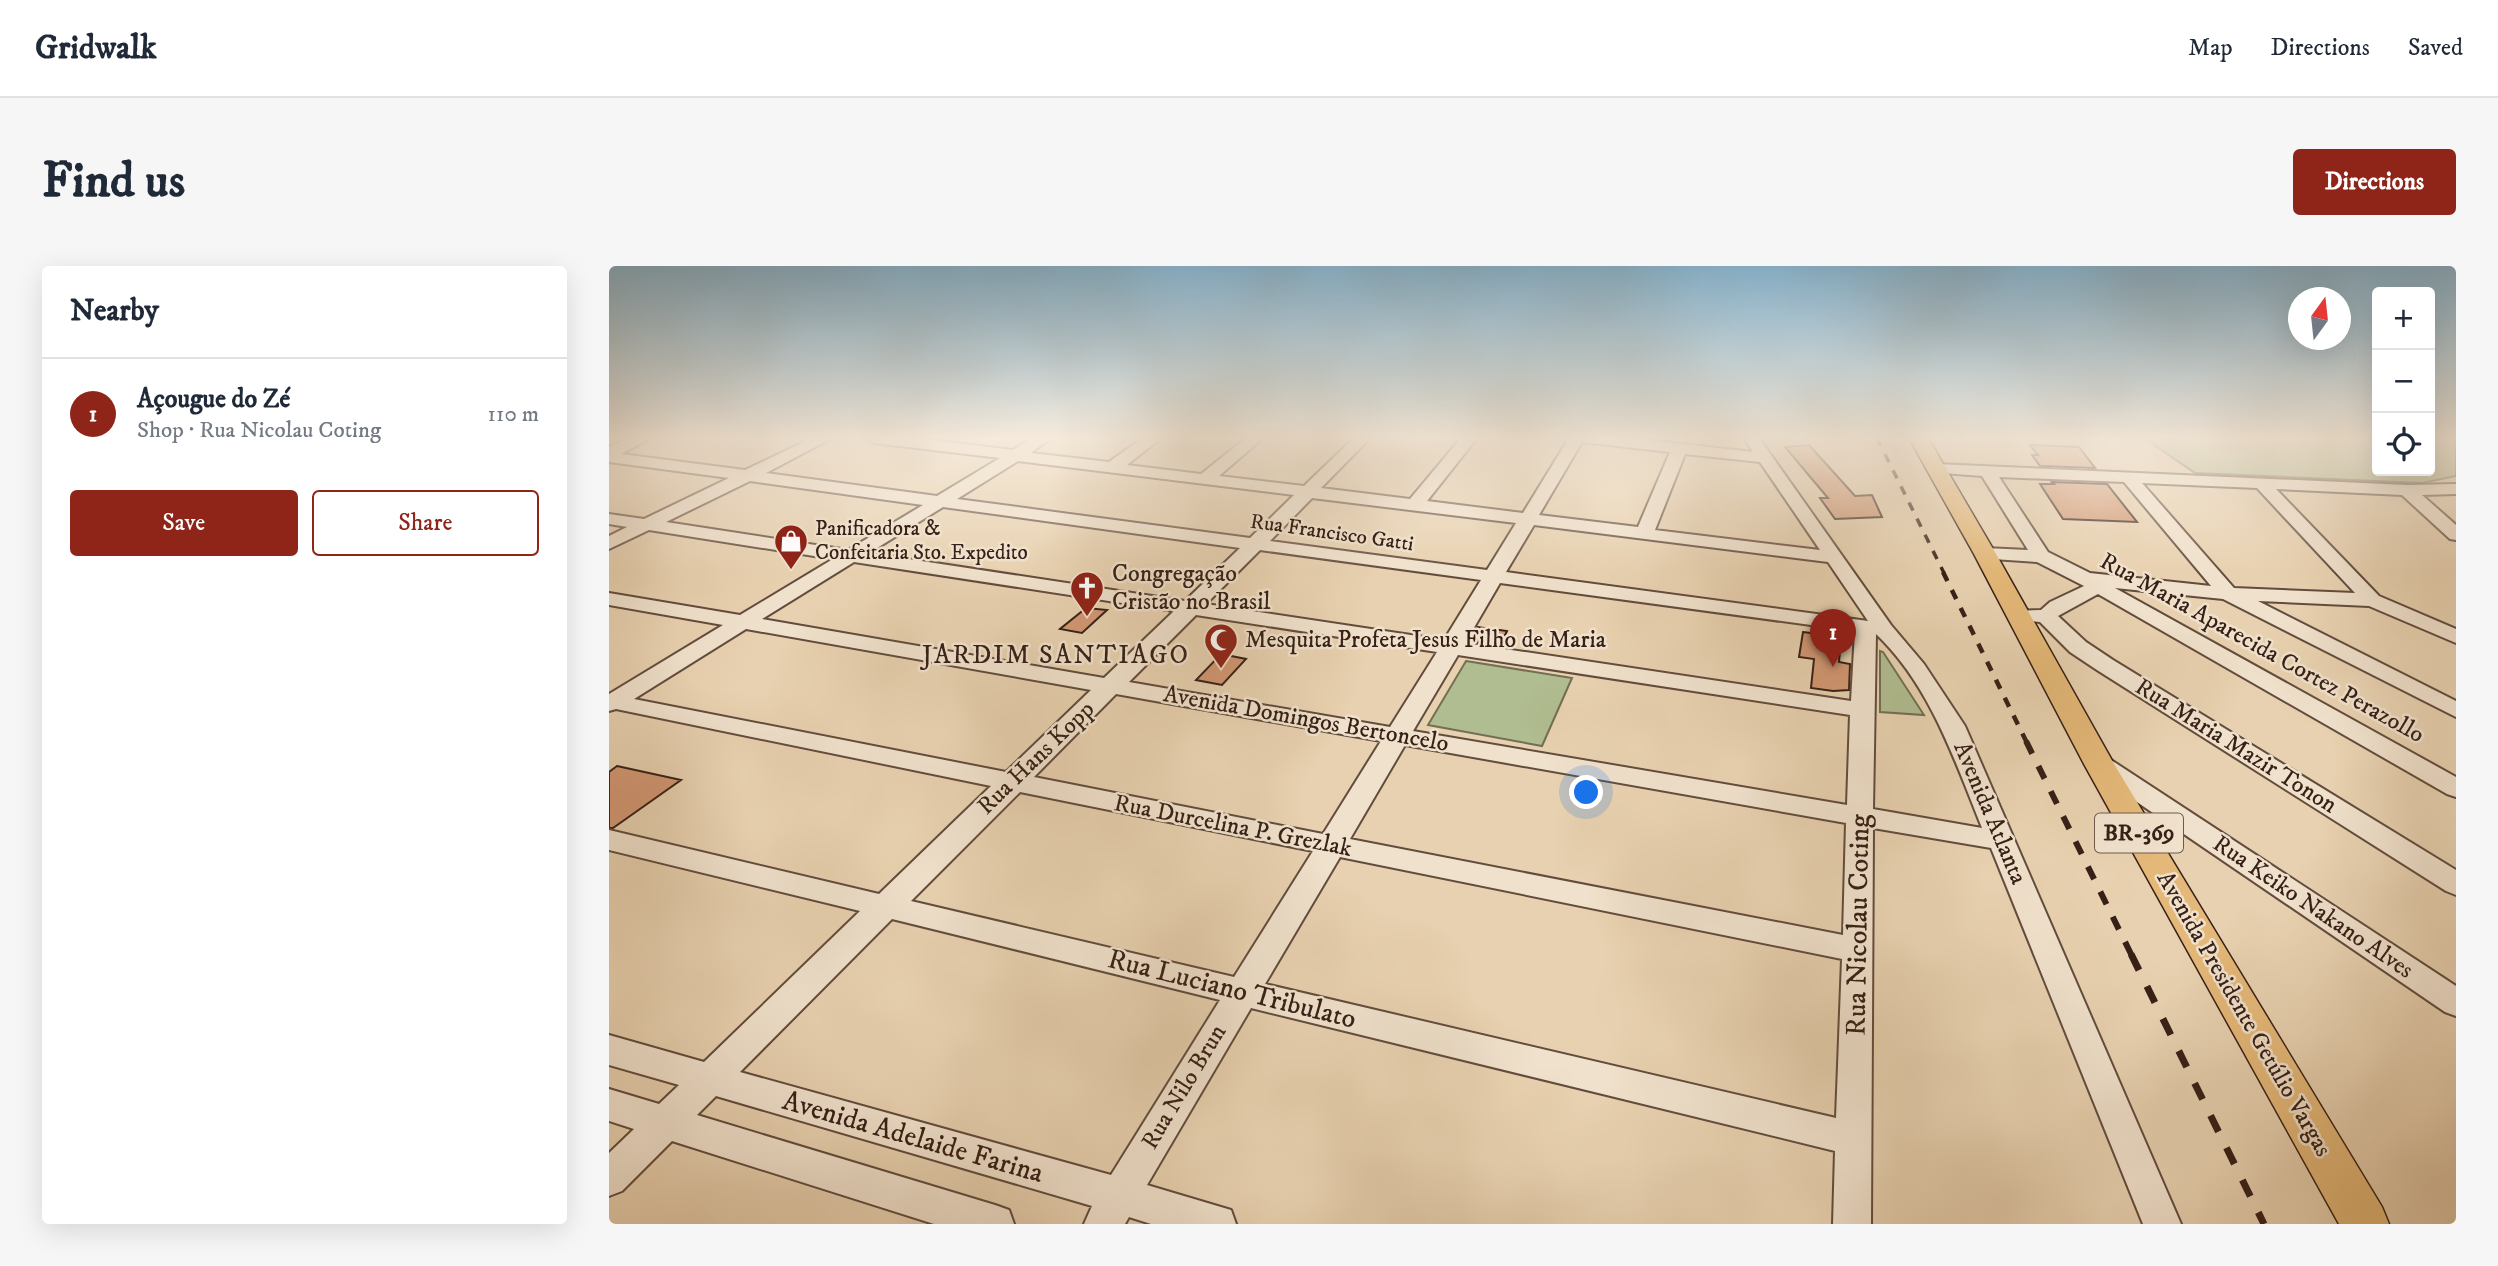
<!DOCTYPE html>
<meta charset="utf-8">
<style>
body{margin:0;font-family:"IM FELL DW Pica",serif;background:#f6f6f7;color:#1f2937}
.controls{position:absolute;right:21px;top:21px;display:grid;overflow:hidden;border-radius:7px;box-shadow:0 7px 28px #0002}
.controls button{width:63px;height:63px;display:grid;place-items:center;padding:0;border:0;border-bottom:2px solid #e0e1e3;background:#fff;color:#1f2937;font:35px sans-serif}
.compass{position:absolute;left:1679px;top:21px;width:63px;height:63px;border-radius:50%;background:#fff;box-shadow:0 7px 28px #0002;rotate:15deg}
.you{position:absolute;left:978px;top:527px;width:24px;height:24px;margin:-18px;border:5px solid #fff;border-radius:50%;background:#1a73e8;box-shadow:0 0 0 10px #1a73e833}
.badge{display:grid;place-items:center;width:46px;height:46px;border-radius:50%;background:#8f2418;color:#fff;font-size:23px;font-weight:700}
.pin{position:absolute;translate:-50% -58px;filter:drop-shadow(0 2px 4px #0008)}
.pin::after{content:'';position:absolute;top:37px;width:24px;height:21px;background:inherit;clip-path:polygon(0 0,100% 0,50% 100%)}
.list{margin:0;padding:0;list-style:none}
h2{display:flex;justify-content:space-between;align-items:center;height:91px;margin:0;padding:0 28px;font-size:30px}
h2 small{font-size:23px;font-weight:400;color:#747a83}
.list li{display:grid;grid-template-columns:46px 1fr auto;gap:21px;align-items:center;box-sizing:border-box;height:112px;padding:0 28px;border-top:2px solid #e0e1e3}
.list b{display:block;font-size:26px;white-space:nowrap}
.list p{margin:0;font-size:23px;white-space:nowrap;color:#747a83}
.list em{font-size:23px;font-style:normal;color:#747a83}
.actions{display:flex;gap:14px;padding:21px 28px}
.actions a{flex:1;padding:16px 0;border:2px solid #8f2418;border-radius:7px;text-align:center;font-size:24px;color:#8f2418}
.actions .main{background:#8f2418;color:#fff}
.icon{flex:none;width:38px;height:38px;fill:none;stroke:currentColor;stroke-width:2;stroke-linecap:round;stroke-linejoin:round}
.map{position:relative;flex:none;width:1847px;height:958px;overflow:hidden;border-radius:7px}
header{display:flex;align-items:center;gap:42px;box-sizing:border-box;height:98px;padding:0 35px;background:#fff;border-bottom:2px solid #e0e1e3}
header strong{font-size:33px}
nav{display:flex;gap:38px;margin-inline-start:auto;font-size:24px}
.intro{display:flex;align-items:center;justify-content:space-between;box-sizing:border-box;height:168px;padding:0 42px}
h1{margin:0;font-size:49px}
.button{padding:18px 32px;border-radius:7px;background:#8f2418;color:#fff;font-size:24px;font-weight:700}
main{display:flex;gap:42px;padding:0 42px}
aside{flex:1;background:#fff;border-radius:7px;box-shadow:0 7px 28px #0002}
.map>svg:first-child{display:block}
.green{fill:#b0bd90;stroke:#736e54;stroke-width:2}
.building{fill:#d39874;stroke:#362017;stroke-width:2}
.lines{fill:none;stroke-linecap:round;stroke-linejoin:round}
.minor-casing{stroke:#624c3d;stroke-width:4}
.major-casing{stroke:#362017;stroke-width:3}
.minor{fill:#f0e1cc;fill-rule:evenodd}
.major{fill:#e4b878;fill-rule:evenodd}
.rail-far3{stroke:#362017;stroke-width:3.5;stroke-dasharray:9 9;stroke-linecap:butt}
.rail-far2{stroke:#362017;stroke-width:4.5;stroke-dasharray:10 10;stroke-linecap:butt}
.rail-far1{stroke:#362017;stroke-width:6;stroke-dasharray:14 14;stroke-linecap:butt}
.rail{stroke:#362017;stroke-width:7;stroke-dasharray:18 18;stroke-linecap:butt}
.labels{text-anchor:middle;dominant-baseline:central;stroke-width:5;stroke-linejoin:round;paint-order:stroke}
.far-poi-label{font-size:21px;fill:#362017;stroke:#f0e1cc;text-anchor:start}
.far-street-label{font-size:21px;fill:#362017;stroke:#f0e1cc}
.shield{fill:#f0e1cc;stroke:#6e5a4d;stroke-width:2}
.shield-label{font-size:23px;font-weight:bold;fill:#362017}
.poi-label{font-size:24px;fill:#362017;stroke:#f0e1cc;text-anchor:start}
.street-label{font-size:24px;fill:#362017;stroke:#f0e1cc}
.neighbourhood-label{font-size:26px;letter-spacing:2px;fill:#362017;stroke:#f0e1cc}
.near-street-label{font-size:28px;fill:#362017;stroke:#f0e1cc}
</style>
<header>
<strong>Gridwalk</strong>
<nav><a>Map</a><a>Directions</a><a>Saved</a></nav>
</header>
<div class="intro"><h1>Find us</h1><a class="button">Directions</a></div>
<main>
<aside>
<h2>Nearby<small></small></h2>
<ul class="list">
<li><span class="badge">1</span><div><b>Açougue do Zé</b><p>Shop · Rua Nicolau Coting</p></div><em>110 m</em></li>
</ul>
<div class="actions"><a class="main">Save</a><a>Share</a></div>
</aside>
<div class="map">
<svg width="1847" height="958" viewBox="0 0 1847 958">
<rect width="100%" height="100%" fill="#e8d1b0"/>
<filter id="stains"><feTurbulence type="fractalNoise" baseFrequency=".00286" numOctaves="4"/><feColorMatrix values="0 0 0 0 .2 0 0 0 0 .09 0 0 0 0 .02 0 0 0 .5 -.17"/></filter>
<radialGradient id="worn" r=".72"><stop offset=".6" stop-color="#630" stop-opacity="0"/><stop offset="1" stop-color="#630" stop-opacity=".3"/></radialGradient>
<path class="green" d="M 1535,172 L 1768,172 L 1768,205 L 1821,205 L 1821,172 L 1847,172 L 1847,210 L 1813,217 L 1586,207 Z
M 1271,385 L 1274,386 L 1315,449 L 1271,446 Z
M 857,395 L 963,412 L 933,480 L 819,459 Z"/>
<path class="building" d="M 1200,179 L 1246,230 L 1263,229 L 1273,251 L 1226,253 L 1211,232 L 1219,232 L 1176,181 Z
M 1421,179 L 1470,181 L 1486,202 L 1431,200 L 1423,189 L 1429,189 Z
M 1443,216 L 1498,218 L 1528,256 L 1454,253 L 1431,218 L 1445,218 Z
M 477,342 L 498,344 L 473,367 L 451,363 Z
M 868,361 L 898,365 L 891,380 L 860,375 Z
M 1194,366 L 1225,370 L 1232,375 L 1230,396 L 1241,398 L 1240,424 L 1224,425 L 1202,422 L 1205,393 L 1190,391 Z
M 612,388 L 637,393 L 613,419 L 587,414 Z
M 8,500 L 72,514 L 4,562 L 0,562 L 0,506 Z"/>
<g class="lines">
<g class="minor-casing">
<path id="minor" d="M 21,172 L 42,172 L 12,188 L 136,204 L 203,172 L 223,172 L 157,207 L 328,230 L 391,192 L 265,177 L 258,172 L 306,172 L 404,184 L 423,172 L 442,172 L 422,187 L 500,196 L 534,172 L 552,172 L 518,199 L 592,208 L 637,172 L 654,172 L 610,210 L 695,220 L 745,172 L 761,172 L 712,222 L 801,233 L 852,172 L 868,172 L 818,235 L 914,247 L 960,172 L 1020,172 L 1144,186 L 1135,172 L 1150,172 L 1282,359 L 1315,398 L 1356,460 L 1572,958 L 1534,958 L 1382,582 L 1264,562 L 1262,958 L 1224,958 L 1226,885 L 642,742 L 538,919 L 622,944 L 627,958 L 542,958 L 520,951 L 516,958 L 475,958 L 483,940 L 107,830 L 88,849 L 386,939 L 400,944 L 405,958 L 325,958 L 63,875 L 13,925 L 0,930 L 0,887 L 25,863 L 0,855 L 0,823 L 50,838 L 70,819 L 0,799 L 0,769 L 95,796 L 251,645 L 0,584 L 0,564 L 270,628 L 382,520 L 7,443 L 0,445 L 0,428 L 114,359 L 0,339 L 0,327 L 131,349 L 224,293 L 40,264 L 0,283 L 0,270 L 18,261 L 0,258 L 0,248 L 35,253 L 120,212 L 0,196 L 0,181 ZM 973,176 L 1061,186 L 1029,261 L 930,249 ZM 1076,188 L 1151,196 L 1211,284 L 1046,264 ZM 409,195 L 685,229 L 641,272 L 348,233 ZM 141,215 L 314,239 L 239,284 L 57,256 ZM 703,232 L 907,257 L 878,304 L 661,275 ZM 334,241 L 631,282 L 576,335 L 260,287 ZM 925,259 L 1219,296 L 1259,355 L 897,306 ZM 651,284 L 872,314 L 835,374 L 597,338 ZM 245,296 L 565,345 L 495,412 L 153,353 ZM 891,317 L 1246,365 L 1242,435 L 856,377 ZM 587,349 L 828,386 L 781,461 L 520,416 ZM 137,363 L 482,424 L 397,506 L 25,433 ZM 1267,368 C 1321,419 1346,495 1373,562 L 1264,543 ZM 849,389 L 1241,449 L 1238,539 L 804,465 ZM 507,428 L 772,475 L 714,568 L 425,511 ZM 796,479 L 1237,557 L 1234,669 L 741,573 ZM 411,526 L 704,585 L 625,711 L 302,635 ZM 731,591 L 1233,693 L 1227,852 L 656,718 ZM 283,653 L 611,734 L 502,909 L 131,806 Z
M 1327,198 L 1798,219 L 1847,218 L 1847,228 L 1813,229 L 1847,259 L 1847,274 L 1841,273 L 1793,229 L 1667,223 L 1770,330 L 1847,363 L 1847,377 L 1760,340 L 1649,335 L 1847,435 L 1847,451 L 1614,333 L 1506,322 L 1847,511 L 1847,531 L 1838,528 L 1489,328 L 1449,350 L 1477,376 L 1504,394 L 1847,604 L 1847,629 L 1837,625 L 1488,404 L 1461,386 L 1431,356 L 1402,353 L 1399,349 L 1402,345 L 1432,344 L 1441,336 L 1475,320 L 1428,296 L 1369,292 L 1367,288 L 1376,282 L 1419,284 L 1373,210 L 1321,206 L 1319,203 L 1321,200 ZM 1390,211 L 1515,216 L 1602,320 L 1481,307 L 1439,286 ZM 1533,217 L 1648,222 L 1746,327 L 1625,322 Z
M 1490,490 L 1499,492 L 1847,720 L 1847,750 L 1836,746 L 1481,504 L 1477,498 L 1481,492 Z"/>
</g>
<g class="major-casing">
<path id="major" d="M 1300,172 L 1319,172 L 1387,288 L 1505,498 L 1773,941 L 1780,958 L 1730,958 L 1475,498 L 1365,288 Z"/>
</g>
<use href="#minor" class="minor"/>
<use href="#major" class="major"/>
<path class="rail-far3" d="M 1268,172 L 1335,307"/>
<path class="rail-far2" d="M 1334,306 L 1418,477"/>
<path class="rail-far1" d="M 1417,475 L 1523,690"/>
<path class="rail" d="M 1522,688 L 1655,958"/>
</g>
<linearGradient id="sky" x2="0" y2="1"><stop stop-color="#87b5d1"/><stop offset="0.56" stop-color="#f5eadb"/><stop offset="1" stop-color="#f5eadb" stop-opacity="0"/></linearGradient>
<rect width="1847" height="307" fill="url(#sky)"/>
<defs>
<g id="shop-pin" transform="scale(1.75)"><path d="M0 17L-7.5 6A9.5 9.5 0 1 1 7.5 6Z" fill="#8f2418" stroke="#f0e1cc"/><path d="M-5-2.5h2.3a2.7 3.5 0 0 1 5.4 0H5L5.5 6h-11ZM-1.5-2.5h3a1.5 2.3 0 0 0-3 0Z" fill="#fff"/></g>
<g id="church-pin" transform="scale(1.75)"><path d="M0 17L-7.5 6A9.5 9.5 0 1 1 7.5 6Z" fill="#8f2418" stroke="#f0e1cc"/><path d="M-1.2-6h2.4v3.5h3.3v2.4h-3.3V6h-2.4V-.1h-3.3v-2.4h3.3Z" fill="#fff"/></g>
<g id="mosque-pin" transform="scale(1.75)"><path d="M0 17L-7.5 6A9.5 9.5 0 1 1 7.5 6Z" fill="#8f2418" stroke="#f0e1cc"/><path d="M3.5-4.9A6 6 0 1 0 3.5 4.9A5 5 0 1 1 3.5-4.9Z" fill="#fff"/></g>
</defs>
<g fill-rule="evenodd">
<use href="#shop-pin" x="182" y="275"/>
<use href="#church-pin" x="478" y="322"/>
<use href="#mosque-pin" x="612" y="374"/>
</g>
<g class="labels">
<g class="far-poi-label">
<text x="206" y="263">Panificadora &amp;<tspan x="206" dy="24">Confeitaria Sto. Expedito</tspan></text>
</g>
<g class="far-street-label">
<text transform="translate(723 267) rotate(8)">Rua Francisco Gatti</text>
</g>
<rect class="shield" x="1486" y="547.5" width="88" height="39" rx="5"/>
<g class="shield-label">
<text x="1530" y="567">BR-369</text>
</g>
<g class="poi-label">
<text x="503" y="308">Congregação<tspan x="503" dy="28">Cristão no Brasil</tspan></text>
<text x="636" y="374">Mesquita Profeta Jesus Filho de Maria</text>
</g>
<g class="street-label">
<text transform="translate(1653 382) rotate(29)">Rua Maria Aparecida Cortez Perazollo</text>
<text transform="translate(697 453) rotate(10)">Avenida Domingos Bertoncelo</text>
<text transform="translate(1627 480) rotate(32)">Rua Maria Mazir Tonon</text>
<text transform="translate(427 492) rotate(-44)">Rua Hans Kopp</text>
<text transform="translate(1381 547) rotate(67)">Avenida Atlanta</text>
<text transform="translate(624 560) rotate(11)">Rua Durcelina P. Grezlak</text>
<text transform="translate(1704 641) rotate(34)">Rua Keiko Nakano Alves</text>
<text transform="translate(1635 748) rotate(60)">Avenida Presidente Getúlio Vargas</text>
<text transform="translate(575 821) rotate(-59)">Rua Nilo Brun</text>
</g>
<g class="neighbourhood-label">
<text x="447" y="389">JARDIM SANTIAGO</text>
</g>
<g class="near-street-label">
<text transform="translate(1249 659) rotate(-89)">Rua Nicolau Coting</text>
<text transform="translate(623 723) rotate(14)">Rua Luciano Tribulato</text>
<text transform="translate(304 871) rotate(16)">Avenida Adelaide Farina</text>
</g>
</g>
<rect width="100%" height="100%" filter="url(#stains)"/>
<rect width="100%" height="100%" fill="url(#worn)"/>
</svg>
<div class="controls">
<button>+</button>
<button>−</button>
<button><svg class="icon" aria-label="locate" viewBox="0 0 24 24"><circle cx="12" cy="12" r="6"/><path d="M12 2v4M12 18v4M2 12h4M18 12h4"/></svg></button>
</div>
<svg class="compass" viewBox="-18 -18 36 36"><path d="M0-13l5 13h-10z" fill="#e53935"/><path d="M0 13l5-13h-10z" fill="#747a83"/></svg>
<div class="you"></div>
<div class="pin badge" style="left:1224px;top:401px">1</div>
</div>
</main>
